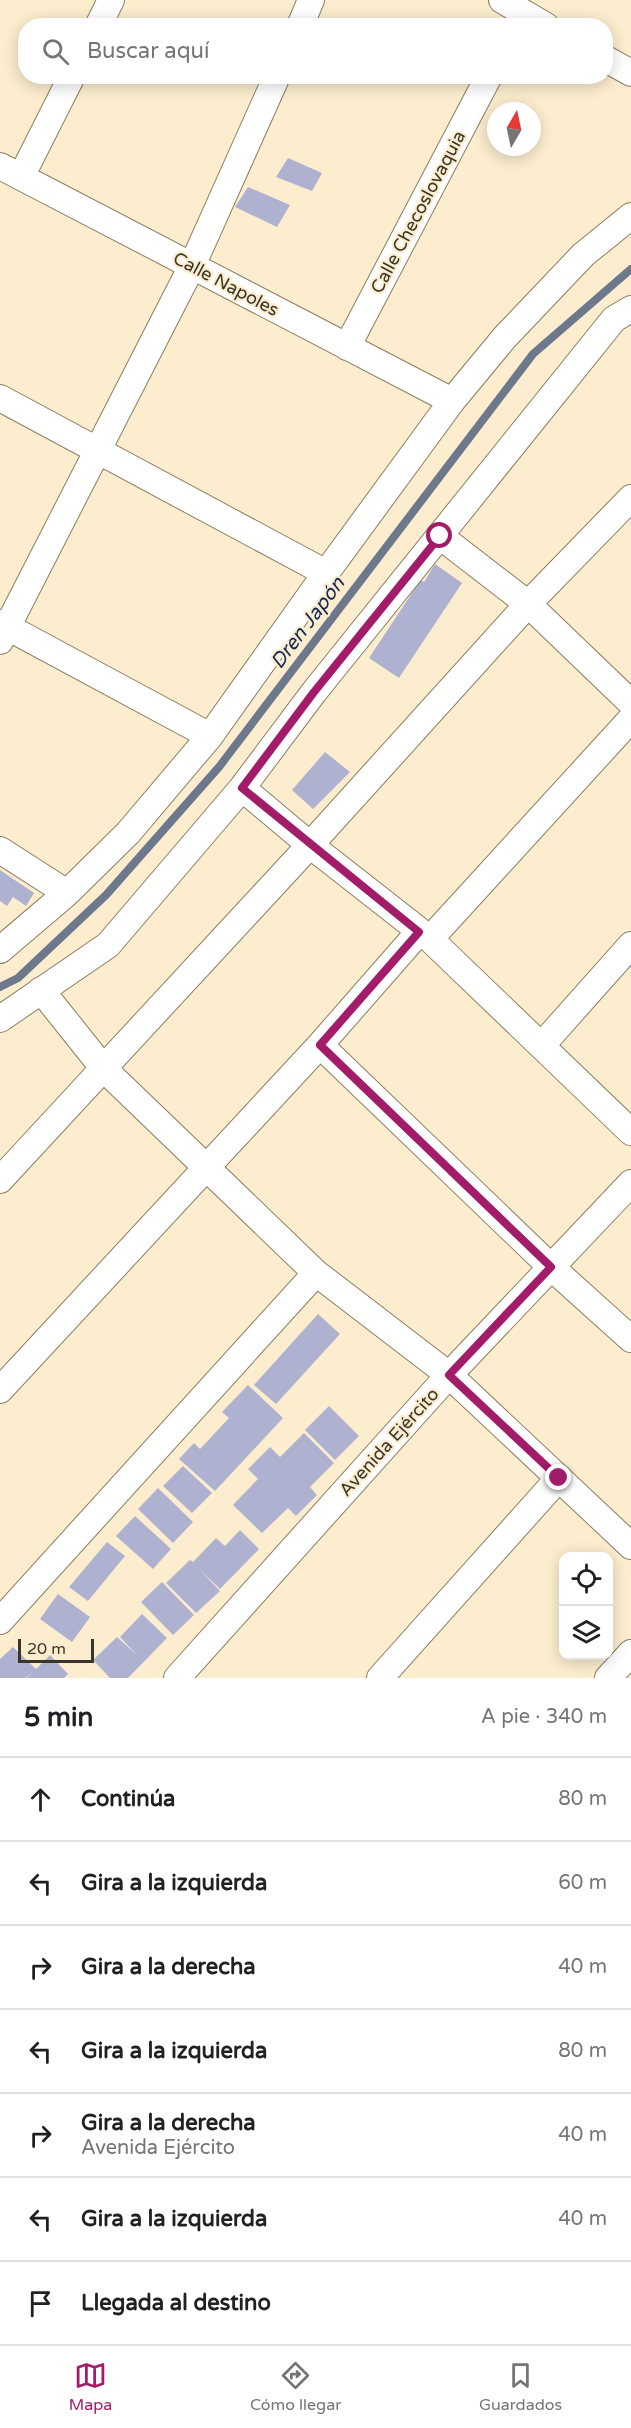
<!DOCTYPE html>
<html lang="es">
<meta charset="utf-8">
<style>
body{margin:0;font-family:"Varela Round",sans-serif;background:#f6f6f6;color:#202124}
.controls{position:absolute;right:18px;bottom:18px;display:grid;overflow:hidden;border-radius:12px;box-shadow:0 3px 15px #0003}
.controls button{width:54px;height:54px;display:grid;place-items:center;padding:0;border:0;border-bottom:2px solid #e0e0e0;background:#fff;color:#202124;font:30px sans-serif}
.compass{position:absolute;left:487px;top:102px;width:54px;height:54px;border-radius:50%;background:#fff;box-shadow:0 3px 15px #0003;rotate:9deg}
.scale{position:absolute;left:18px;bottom:15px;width:76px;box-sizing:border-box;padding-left:6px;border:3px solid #3b3529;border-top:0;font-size:16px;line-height:21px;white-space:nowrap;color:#3b3529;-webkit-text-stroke:4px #fcedce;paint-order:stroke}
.stop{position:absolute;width:18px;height:18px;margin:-14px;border:4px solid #a21c69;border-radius:50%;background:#fff}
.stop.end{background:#a21c69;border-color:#fff;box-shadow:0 2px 6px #0008}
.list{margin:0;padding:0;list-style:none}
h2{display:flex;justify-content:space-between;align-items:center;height:78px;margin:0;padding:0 24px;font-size:26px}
h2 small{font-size:20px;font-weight:400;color:#757577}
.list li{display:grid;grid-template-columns:39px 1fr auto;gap:18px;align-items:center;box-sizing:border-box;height:84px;padding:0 24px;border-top:2px solid #e0e0e0}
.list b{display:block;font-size:22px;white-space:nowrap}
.list p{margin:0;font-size:20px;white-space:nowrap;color:#757577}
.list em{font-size:20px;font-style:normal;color:#757577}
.icon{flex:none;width:33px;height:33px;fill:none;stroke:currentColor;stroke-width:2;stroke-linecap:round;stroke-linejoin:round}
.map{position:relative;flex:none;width:631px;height:1678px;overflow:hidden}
.search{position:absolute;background:#fff;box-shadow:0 3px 15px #0003;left:18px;right:18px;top:18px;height:66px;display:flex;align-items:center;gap:15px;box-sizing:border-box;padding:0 21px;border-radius:24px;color:#757577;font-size:22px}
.sheet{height:666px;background:#fff}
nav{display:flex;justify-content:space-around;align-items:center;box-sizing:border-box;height:84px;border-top:2px solid #e0e0e0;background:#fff;font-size:16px;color:#757577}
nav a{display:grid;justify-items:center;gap:3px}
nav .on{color:#a21c69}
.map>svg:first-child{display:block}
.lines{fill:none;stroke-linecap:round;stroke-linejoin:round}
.stream{stroke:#6e788d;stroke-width:8}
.building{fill:#aeb1cf}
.minor-casing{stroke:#8b7d61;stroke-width:28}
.minor{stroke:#fff;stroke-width:26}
.route{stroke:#a21c69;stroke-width:8}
.labels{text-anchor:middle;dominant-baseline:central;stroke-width:4.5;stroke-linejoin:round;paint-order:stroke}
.street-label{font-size:18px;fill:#3b3529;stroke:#fcedce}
.water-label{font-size:20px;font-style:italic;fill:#152855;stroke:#fcedce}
</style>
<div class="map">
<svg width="631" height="1678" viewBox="0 0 631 1678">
<rect width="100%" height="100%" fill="#fcedce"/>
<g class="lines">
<path class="stream" d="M 0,987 L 18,978 L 106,895 L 219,767 L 533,354 L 631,269"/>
</g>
<path class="building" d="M 288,158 L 322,173 L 312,191 L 276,177 Z
M 248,187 L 290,205 L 277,227 L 235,207 Z
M 435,564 L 462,583 L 399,678 L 369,658 L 414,590 L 404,583 L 411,573 L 424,582 Z
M 325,752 L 350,772 L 313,809 L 292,790 Z
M 0,870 L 34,893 L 26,906 L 13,897 L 7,906 L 0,901 Z
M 318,1314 L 340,1334 L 276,1404 L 254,1385 Z
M 248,1385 L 283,1418 L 215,1491 L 179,1459 L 194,1443 L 200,1449 L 229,1418 L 222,1412 Z
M 329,1406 L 359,1436 L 335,1460 L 305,1430 Z
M 304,1433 L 334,1463 L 310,1487 L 317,1495 L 296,1516 L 288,1508 L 262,1533 L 233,1505 L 258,1479 L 248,1469 L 270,1447 L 280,1457 Z
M 183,1466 L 212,1493 L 192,1513 L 163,1486 Z
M 158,1488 L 193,1522 L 173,1543 L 138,1509 Z
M 135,1516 L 171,1549 L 153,1569 L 116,1536 Z
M 240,1530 L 259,1549 L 220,1589 L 199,1569 L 220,1591 L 196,1613 L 166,1583 L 190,1560 L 193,1562 L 216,1538 L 225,1546 Z
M 107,1542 L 125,1556 L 88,1601 L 69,1587 Z
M 162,1582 L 194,1615 L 173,1635 L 141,1602 Z
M 58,1594 L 90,1617 L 72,1642 L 40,1619 Z
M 142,1614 L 167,1638 L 128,1678 L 110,1678 L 93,1660 L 117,1637 L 137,1655 L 120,1637 Z
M 13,1647 L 36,1669 L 50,1655 L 68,1674 L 64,1678 L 27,1678 L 33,1671 L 26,1678 L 0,1678 L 0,1659 Z"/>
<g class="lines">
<g class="minor-casing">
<path id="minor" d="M 502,0 L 546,26
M 98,26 L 111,0
M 300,26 L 311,0
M 606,59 L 631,73
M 0,166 L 452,401
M 21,177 L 72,76
M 347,347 L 489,76
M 0,398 L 326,573
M 440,536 L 528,604 L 631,703
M 0,623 L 210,736
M 0,641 L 192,266 L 277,76
M 242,788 L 310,845 L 430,939 L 631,1132
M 0,850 L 67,893
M 430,939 L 631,719
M 0,950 L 67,893 L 128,833 L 210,736 L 326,573 L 452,401 L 505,337 L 583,255 L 631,216
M 41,990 L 104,1069 L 316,1273 L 449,1375 L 631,1546
M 0,1019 L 108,945 L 242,788 L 314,692 L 614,319 L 631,309
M 320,1045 L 551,1267 L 631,1339
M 542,1045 L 631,945
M 0,1180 L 310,845 L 528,604 L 631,498
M 0,1390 L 320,1045 L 419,932
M 0,1621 L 316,1273
M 177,1678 L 449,1375 L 631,1183
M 380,1678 L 559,1478
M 608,1678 L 631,1653"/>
</g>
<use href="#minor" class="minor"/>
</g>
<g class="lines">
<path class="route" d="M 440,536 L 314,692 L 242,788 L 419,932 L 320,1045 L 551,1267 L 449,1375 L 559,1478"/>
</g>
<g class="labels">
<g class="street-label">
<text transform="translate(418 212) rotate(-62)">Calle Checoslovaquia</text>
<text transform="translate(226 284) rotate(28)">Calle Napoles</text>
<text transform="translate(389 1442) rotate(-48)">Avenida Ejército</text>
</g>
<g class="water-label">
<text transform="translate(308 623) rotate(-53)">Dren Japón</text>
</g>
</g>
</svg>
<div class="controls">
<button><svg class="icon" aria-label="locate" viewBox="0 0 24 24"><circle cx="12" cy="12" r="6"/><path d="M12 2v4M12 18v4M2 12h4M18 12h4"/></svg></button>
<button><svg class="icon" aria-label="layers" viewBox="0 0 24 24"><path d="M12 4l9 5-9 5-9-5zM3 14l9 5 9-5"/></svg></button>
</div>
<svg class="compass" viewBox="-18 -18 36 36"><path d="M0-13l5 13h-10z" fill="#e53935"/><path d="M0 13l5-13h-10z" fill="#757577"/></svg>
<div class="scale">20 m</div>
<div class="stop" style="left:440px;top:536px"></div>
<div class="stop end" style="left:559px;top:1478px"></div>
<div class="search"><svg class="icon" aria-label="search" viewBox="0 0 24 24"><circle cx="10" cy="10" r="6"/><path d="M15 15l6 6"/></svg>Buscar aquí</div>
</div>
<section class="sheet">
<h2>5 min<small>A pie · 340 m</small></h2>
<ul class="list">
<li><svg class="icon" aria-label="ahead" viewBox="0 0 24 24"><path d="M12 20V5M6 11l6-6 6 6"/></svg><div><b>Continúa</b></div><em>80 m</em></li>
<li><svg class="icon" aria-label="left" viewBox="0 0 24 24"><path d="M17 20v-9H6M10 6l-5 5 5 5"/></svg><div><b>Gira a la izquierda</b></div><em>60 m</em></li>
<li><svg class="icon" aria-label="right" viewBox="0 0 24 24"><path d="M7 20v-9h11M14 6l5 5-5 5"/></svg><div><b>Gira a la derecha</b></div><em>40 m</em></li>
<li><svg class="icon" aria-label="left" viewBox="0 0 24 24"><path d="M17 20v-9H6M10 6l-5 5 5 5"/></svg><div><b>Gira a la izquierda</b></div><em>80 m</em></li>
<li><svg class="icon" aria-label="right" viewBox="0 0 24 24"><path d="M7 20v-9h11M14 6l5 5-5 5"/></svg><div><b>Gira a la derecha</b><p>Avenida Ejército</p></div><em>40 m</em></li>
<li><svg class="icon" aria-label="left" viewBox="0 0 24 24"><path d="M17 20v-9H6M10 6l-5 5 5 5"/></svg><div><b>Gira a la izquierda</b></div><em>40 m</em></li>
<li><svg class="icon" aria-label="arrive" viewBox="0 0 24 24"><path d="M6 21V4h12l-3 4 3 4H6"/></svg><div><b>Llegada al destino</b></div></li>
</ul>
</section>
<nav>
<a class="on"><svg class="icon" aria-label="map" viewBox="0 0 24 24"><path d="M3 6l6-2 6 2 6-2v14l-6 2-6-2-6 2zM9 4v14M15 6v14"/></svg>Mapa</a>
<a><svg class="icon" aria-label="directions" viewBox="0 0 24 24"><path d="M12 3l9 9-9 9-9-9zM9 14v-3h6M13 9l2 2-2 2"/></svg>Cómo llegar</a>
<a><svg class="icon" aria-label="saved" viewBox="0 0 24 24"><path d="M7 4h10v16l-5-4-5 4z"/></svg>Guardados</a>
</nav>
